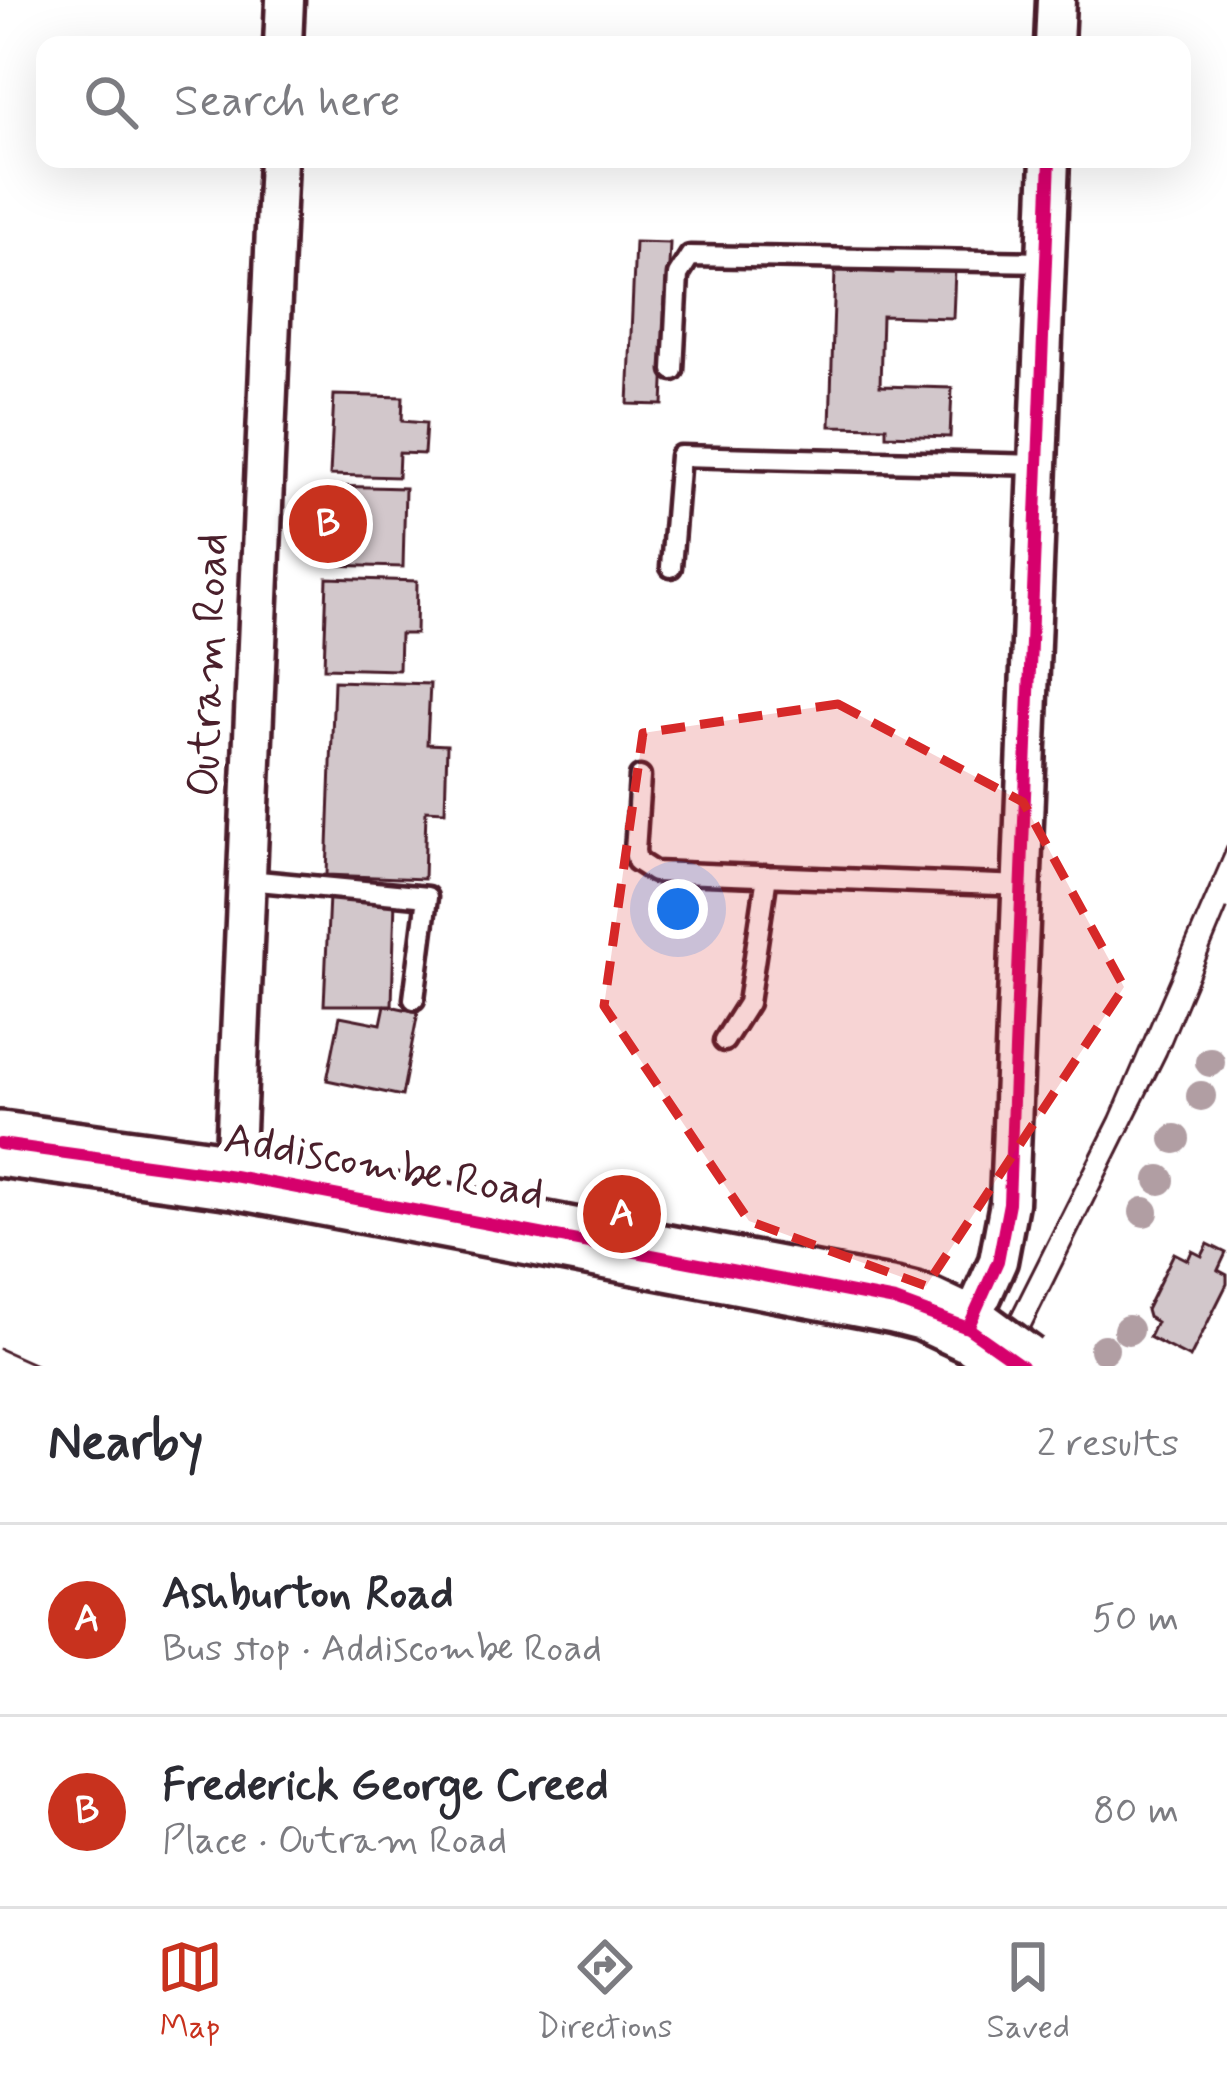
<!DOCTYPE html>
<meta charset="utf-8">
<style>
body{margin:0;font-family:Mynerve,sans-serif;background:#f7f7f7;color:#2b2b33}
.you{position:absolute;left:678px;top:909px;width:42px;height:42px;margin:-30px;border:9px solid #fff;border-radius:50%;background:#1a73e8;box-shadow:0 0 0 18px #1a73e833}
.badge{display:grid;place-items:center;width:78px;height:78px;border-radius:50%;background:#c8321e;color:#fff;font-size:39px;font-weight:700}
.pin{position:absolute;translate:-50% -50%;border:6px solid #fff;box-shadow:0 3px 12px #0006}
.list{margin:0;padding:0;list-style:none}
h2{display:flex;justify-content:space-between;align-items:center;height:156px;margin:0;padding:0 48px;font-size:51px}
h2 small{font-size:39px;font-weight:400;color:#7c7c81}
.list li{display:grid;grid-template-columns:78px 1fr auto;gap:36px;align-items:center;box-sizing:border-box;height:192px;padding:0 48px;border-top:3px solid #e1e1e2}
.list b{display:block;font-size:45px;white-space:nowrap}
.list p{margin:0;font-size:39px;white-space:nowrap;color:#7c7c81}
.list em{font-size:39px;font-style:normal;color:#7c7c81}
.icon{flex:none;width:66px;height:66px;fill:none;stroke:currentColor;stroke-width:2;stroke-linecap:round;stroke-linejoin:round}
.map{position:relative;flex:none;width:1227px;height:1366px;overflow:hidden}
.search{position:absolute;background:#fff;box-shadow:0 12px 48px #0002;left:36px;right:36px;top:36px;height:132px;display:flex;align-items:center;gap:30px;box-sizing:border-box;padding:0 42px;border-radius:24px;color:#7c7c81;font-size:45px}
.sheet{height:540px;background:#fff}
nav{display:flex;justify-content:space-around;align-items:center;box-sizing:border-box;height:168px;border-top:3px solid #e1e1e2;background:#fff;font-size:33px;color:#7c7c81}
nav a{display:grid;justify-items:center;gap:6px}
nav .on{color:#c8321e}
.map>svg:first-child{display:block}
.building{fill:#d2c7cb;stroke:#4a1f2b;stroke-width:3}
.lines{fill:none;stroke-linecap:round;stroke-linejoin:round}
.lane-casing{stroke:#4a1f2b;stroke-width:27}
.street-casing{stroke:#4a1f2b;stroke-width:45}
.highway-casing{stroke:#4a1f2b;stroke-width:72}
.lane{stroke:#fff;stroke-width:18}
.street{stroke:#fff;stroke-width:36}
.highway{stroke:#fff;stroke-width:63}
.tram{stroke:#4a1f2b;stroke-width:3}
.highway-bridge-casing{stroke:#4a1f2b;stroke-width:72;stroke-linecap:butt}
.highway-bridge{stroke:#fff;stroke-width:63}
.cycleway-casing{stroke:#fff;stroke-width:20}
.cycleway{stroke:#d6006c;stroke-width:12}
.tree{fill:#b19ea3}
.marked{fill:#d62828;fill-opacity:0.2;stroke:#d62828;stroke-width:9;stroke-dasharray:24 15;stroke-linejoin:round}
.labels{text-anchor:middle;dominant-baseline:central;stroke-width:12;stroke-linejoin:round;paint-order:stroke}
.street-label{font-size:45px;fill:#4a1f2b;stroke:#fff}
</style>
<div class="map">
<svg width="1227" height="1366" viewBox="0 0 1227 1366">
<rect width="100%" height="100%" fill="#fff"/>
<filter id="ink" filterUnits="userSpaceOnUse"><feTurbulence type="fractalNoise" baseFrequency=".00833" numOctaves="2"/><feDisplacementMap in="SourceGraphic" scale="24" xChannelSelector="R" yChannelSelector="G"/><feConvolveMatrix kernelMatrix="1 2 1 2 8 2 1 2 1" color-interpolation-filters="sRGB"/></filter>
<g filter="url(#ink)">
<path class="building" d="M 635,242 L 670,243 L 663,405 L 628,404 Z
M 893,267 L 955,270 L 953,318 L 882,316 L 880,386 L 952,388 L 950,437 L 886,435 L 886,427 L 830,426 L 835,271 L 893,273 Z
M 334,395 L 403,397 L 402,421 L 426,423 L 424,454 L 399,453 L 398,477 L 330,475 Z
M 330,486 L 405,488 L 403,567 L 327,565 Z
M 327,578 L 417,581 L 416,634 L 400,634 L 399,670 L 324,668 Z
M 334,681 L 430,684 L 427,744 L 447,745 L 445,811 L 426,810 L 424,879 L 327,875 Z
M 329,896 L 395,898 L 392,1005 L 324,1005 Z
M 385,1005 L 418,1012 L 402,1096 L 327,1080 L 340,1016 L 381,1024 Z
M 1208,1244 L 1226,1253 L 1218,1270 L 1227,1275 L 1227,1284 L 1190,1358 L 1149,1337 L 1156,1322 L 1148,1317 L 1146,1310 L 1174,1253 L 1188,1260 L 1192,1251 L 1202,1256 Z"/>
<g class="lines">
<g class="lane-casing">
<path id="lane" d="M 673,370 L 678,275 L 690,256 L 1046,262
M 671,567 L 680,456 L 1039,465
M 640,777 L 635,851 L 637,861 L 654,872 L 1024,886
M 248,880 L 427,897 L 414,999
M 724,1041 L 748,1003 L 767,876"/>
</g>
<g class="street-casing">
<path id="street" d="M 283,45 L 285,0
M 1054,45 L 1056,0
M 234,1176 L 278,159
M 968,1328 L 998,1261 L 1009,1203 L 1050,159"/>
</g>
<g class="highway-casing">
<path id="highway" d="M 0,1144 L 234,1176 L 895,1301 L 926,1309 L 977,1333"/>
</g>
<use href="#lane" class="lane"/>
<use href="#street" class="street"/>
<use href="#highway" class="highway"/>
<path class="tram" d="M 0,1349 L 38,1366
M 985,1366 L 1110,1117 L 1227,847
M 1012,1366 L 1166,1055 L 1227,909"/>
<g class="highway-bridge-casing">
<path id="highway-bridge" d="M 977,1333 L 1022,1366"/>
</g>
<use href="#highway-bridge" class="highway-bridge"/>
<g class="cycleway-casing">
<path id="cycleway" d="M 0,1144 L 234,1176 L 895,1301 L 968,1328 L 1022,1366
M 968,1328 L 998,1261 L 1009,1203 L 1050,159"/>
</g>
<use href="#cycleway" class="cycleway"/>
</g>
<g class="tree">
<circle cx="1210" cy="1062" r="15"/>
<circle cx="1201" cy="1096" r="15"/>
<circle cx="1175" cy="1139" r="15"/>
<circle cx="1160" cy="1180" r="15"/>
<circle cx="1144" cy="1212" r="15"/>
<circle cx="1128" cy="1330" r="15"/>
<circle cx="1104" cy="1349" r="15"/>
</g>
</g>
<path class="marked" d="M 838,704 L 1023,802 L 1124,987 L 926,1286 L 749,1221 L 604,1006 L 643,733 Z"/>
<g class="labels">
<g class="street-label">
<text transform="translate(209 665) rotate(-88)">Outram Road</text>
<text transform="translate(384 1167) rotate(10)">Addiscombe Road</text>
</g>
</g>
</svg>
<div class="you"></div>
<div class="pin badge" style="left:622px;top:1214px">A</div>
<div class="pin badge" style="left:328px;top:524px">B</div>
<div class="search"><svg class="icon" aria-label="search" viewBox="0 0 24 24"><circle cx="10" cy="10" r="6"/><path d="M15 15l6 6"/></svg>Search here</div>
</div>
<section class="sheet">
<h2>Nearby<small>2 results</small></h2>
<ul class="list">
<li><span class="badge">A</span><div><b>Ashburton Road</b><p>Bus stop · Addiscombe Road</p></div><em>50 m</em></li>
<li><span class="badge">B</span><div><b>Frederick George Creed</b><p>Place · Outram Road</p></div><em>80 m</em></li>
</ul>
</section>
<nav>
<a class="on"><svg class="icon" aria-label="map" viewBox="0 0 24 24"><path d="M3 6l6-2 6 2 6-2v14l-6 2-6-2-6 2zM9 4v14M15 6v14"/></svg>Map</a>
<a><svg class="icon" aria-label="directions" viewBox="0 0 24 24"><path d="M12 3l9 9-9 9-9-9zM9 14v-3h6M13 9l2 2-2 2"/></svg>Directions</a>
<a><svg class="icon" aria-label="saved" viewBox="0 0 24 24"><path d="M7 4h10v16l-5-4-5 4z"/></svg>Saved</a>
</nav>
